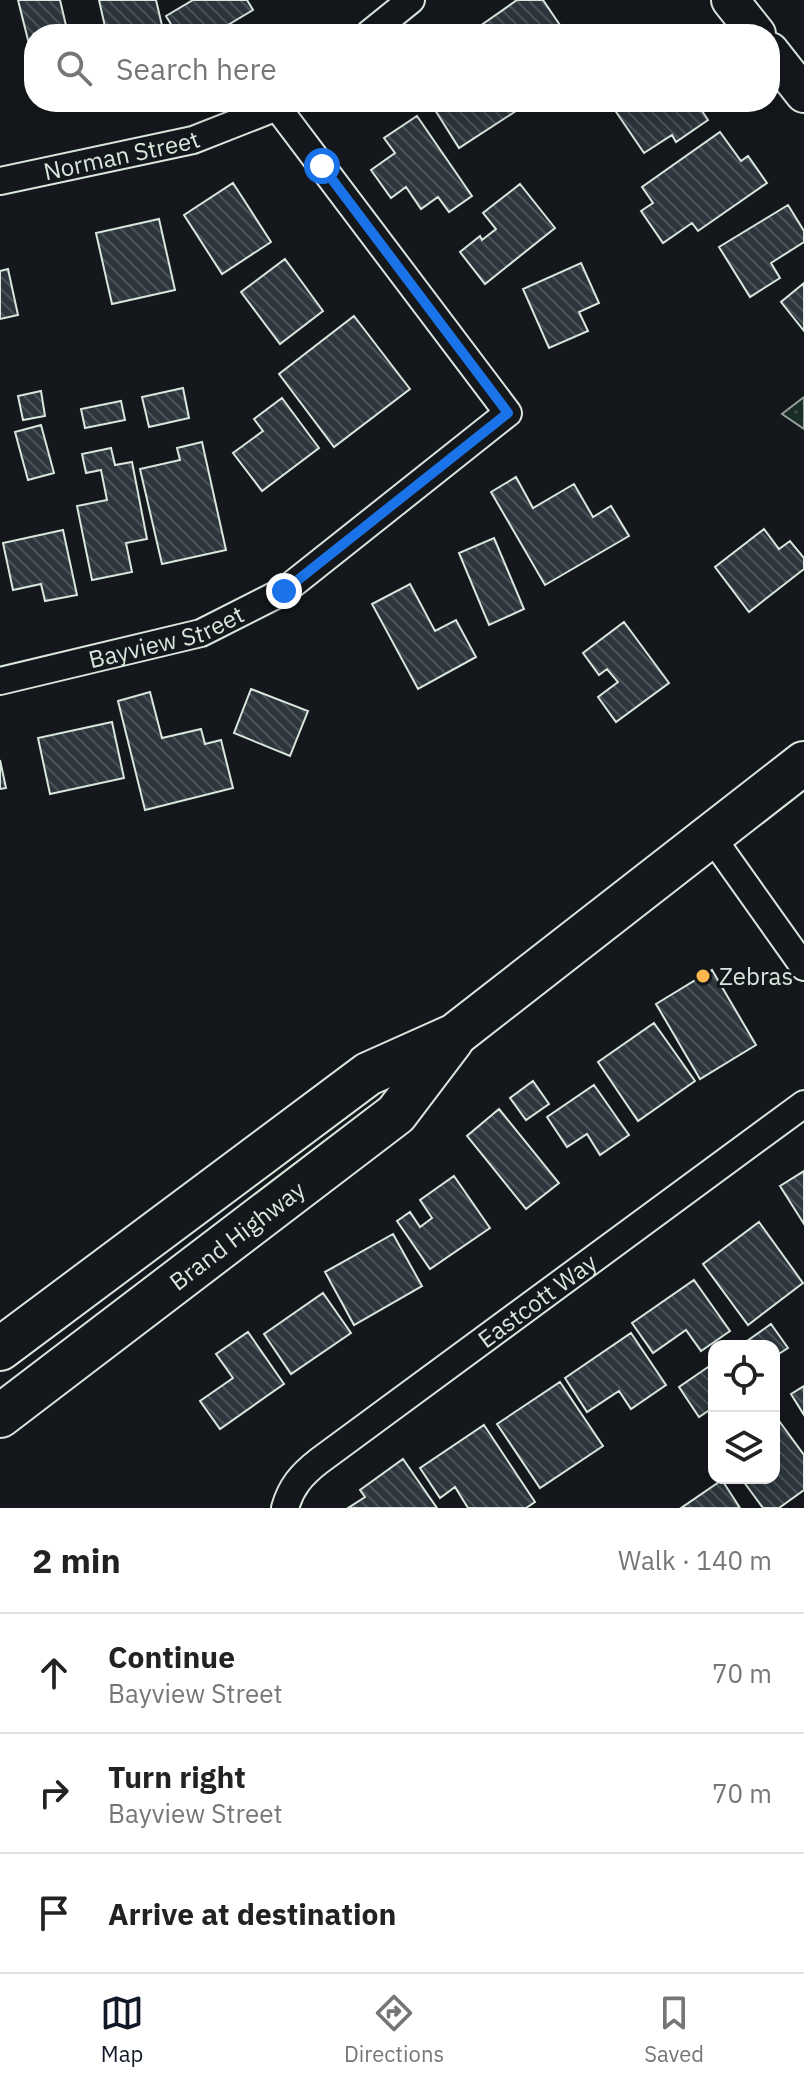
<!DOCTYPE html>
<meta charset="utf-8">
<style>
body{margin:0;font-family:"IBM Plex Sans",sans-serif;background:#f6f6f6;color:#222}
.controls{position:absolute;right:24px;bottom:24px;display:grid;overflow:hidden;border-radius:16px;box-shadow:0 4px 20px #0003}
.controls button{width:72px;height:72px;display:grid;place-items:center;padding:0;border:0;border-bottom:2px solid #e0e0e0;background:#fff;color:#222;font:40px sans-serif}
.stop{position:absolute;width:24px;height:24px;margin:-18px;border:6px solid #1a73e8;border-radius:50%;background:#fff}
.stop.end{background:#1a73e8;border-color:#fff;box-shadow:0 2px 8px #0008}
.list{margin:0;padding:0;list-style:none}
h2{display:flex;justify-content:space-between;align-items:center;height:104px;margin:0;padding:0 32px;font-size:34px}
h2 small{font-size:26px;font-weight:400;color:#767676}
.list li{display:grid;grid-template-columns:52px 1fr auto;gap:24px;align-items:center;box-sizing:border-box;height:120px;padding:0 32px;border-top:2px solid #e0e0e0}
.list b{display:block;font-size:30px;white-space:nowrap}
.list p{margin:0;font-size:26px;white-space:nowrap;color:#767676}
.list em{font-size:26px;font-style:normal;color:#767676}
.icon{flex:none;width:44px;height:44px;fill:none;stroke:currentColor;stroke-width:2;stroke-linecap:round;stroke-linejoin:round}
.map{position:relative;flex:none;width:804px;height:1508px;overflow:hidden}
.search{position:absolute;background:#fff;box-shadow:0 4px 20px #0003;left:24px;right:24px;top:24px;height:88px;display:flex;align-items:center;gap:20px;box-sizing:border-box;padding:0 28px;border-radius:32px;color:#767676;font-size:30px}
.sheet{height:464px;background:#fff}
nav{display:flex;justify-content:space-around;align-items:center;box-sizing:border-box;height:112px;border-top:2px solid #e0e0e0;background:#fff;font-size:22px;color:#767676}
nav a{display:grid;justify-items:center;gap:4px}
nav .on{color:#111827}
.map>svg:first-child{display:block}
.green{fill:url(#green-dots);stroke:#939e99;stroke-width:2}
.building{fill:url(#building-back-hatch);stroke:#d8e6dc;stroke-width:2}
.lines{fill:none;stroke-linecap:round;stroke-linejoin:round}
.minor-casing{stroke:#d8e6dc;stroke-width:30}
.secondary-casing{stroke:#d8e6dc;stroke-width:40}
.trunk-casing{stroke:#d8e6dc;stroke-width:46}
.minor{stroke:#14181c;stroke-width:26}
.secondary{stroke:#14181c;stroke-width:36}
.trunk{stroke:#14181c;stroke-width:42}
.route{stroke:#1a73e8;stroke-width:10}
.poi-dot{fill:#ffb74d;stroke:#14181c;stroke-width:3}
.labels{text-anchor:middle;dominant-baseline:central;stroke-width:6;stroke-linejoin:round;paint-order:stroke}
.street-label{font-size:24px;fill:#d8e6dc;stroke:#14181c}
.poi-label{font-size:24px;fill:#d8e6dc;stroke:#14181c;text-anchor:start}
</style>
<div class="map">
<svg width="804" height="1508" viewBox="0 0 804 1508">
<defs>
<pattern id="green-dots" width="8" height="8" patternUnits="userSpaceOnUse" patternTransform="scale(2)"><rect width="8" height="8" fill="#1a2d24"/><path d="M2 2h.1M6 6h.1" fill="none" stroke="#3b4b43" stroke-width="1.8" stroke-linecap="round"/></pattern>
<pattern id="building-back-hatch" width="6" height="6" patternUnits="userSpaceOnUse" patternTransform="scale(2)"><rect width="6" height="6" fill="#2c363c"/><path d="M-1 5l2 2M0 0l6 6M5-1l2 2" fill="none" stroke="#4a5358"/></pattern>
</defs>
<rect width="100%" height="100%" fill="#14181c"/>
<path class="green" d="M 804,397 L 804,429 L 782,414 Z"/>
<path class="building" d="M 18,0 L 60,0 L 68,34 L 34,34 L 34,64 Z
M 99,0 L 156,0 L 164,34 L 91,34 L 106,31 Z
M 193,0 L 247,0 L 253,10 L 218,31 L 219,34 L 177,34 L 166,16 Z
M 517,0 L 543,0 L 566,34 L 486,34 L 480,26 Z
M 430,102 L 510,102 L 516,111 L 459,148 Z
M 696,102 L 708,120 L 676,142 L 672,135 L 644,153 L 610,103 Z
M 417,116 L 472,196 L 449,212 L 438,197 L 421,209 L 406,187 L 391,198 L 371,170 L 395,153 L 384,138 Z
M 720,132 L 741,161 L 748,156 L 767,183 L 698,231 L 692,223 L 663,243 L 641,211 L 653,203 L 642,187 Z
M 233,183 L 271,242 L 222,274 L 184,215 Z
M 520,184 L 555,228 L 485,284 L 460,252 L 480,236 L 482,240 L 496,229 L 483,213 Z
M 788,205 L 804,231 L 804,242 L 771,263 L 780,278 L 750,297 L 719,247 Z
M 159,219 L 175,290 L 112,304 L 96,233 Z
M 285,259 L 323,311 L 280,344 L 241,292 Z
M 581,263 L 599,303 L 579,312 L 588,331 L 549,348 L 523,289 Z
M 8,269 L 18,315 L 0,319 L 0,271 Z
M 804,283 L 804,331 L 781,302 Z
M 354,316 L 410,389 L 334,447 L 279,374 Z
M 183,388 L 189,418 L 149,427 L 142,397 Z
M 41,391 L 45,416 L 23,420 L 18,396 Z
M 282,398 L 319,448 L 262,491 L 233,453 L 263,431 L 254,419 Z
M 121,401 L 125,420 L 85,428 L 81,409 Z
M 41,425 L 54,473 L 28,480 L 15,432 Z
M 202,442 L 226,550 L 162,564 L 140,469 L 180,460 L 177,448 Z
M 111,448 L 115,465 L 132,462 L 147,539 L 126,543 L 132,572 L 92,580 L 77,506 L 107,500 L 101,470 L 86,473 L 82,454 Z
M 516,477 L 533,508 L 574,484 L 593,517 L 611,506 L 629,536 L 545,585 L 491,492 Z
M 764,529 L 779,549 L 790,541 L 804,558 L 804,569 L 749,612 L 715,567 Z
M 63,530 L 77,595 L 45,601 L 41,584 L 13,590 L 3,543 Z
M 494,538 L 524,609 L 489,625 L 459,553 Z
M 410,584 L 435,631 L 456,620 L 476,657 L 418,689 L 372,604 Z
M 624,622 L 669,683 L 616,722 L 598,697 L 618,682 L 607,669 L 599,675 L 583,653 Z
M 251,689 L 308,711 L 290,756 L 234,733 Z
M 150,692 L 162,738 L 201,729 L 205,744 L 221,740 L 233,788 L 145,810 L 118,701 Z
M 112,722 L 124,778 L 50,794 L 38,738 Z
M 0,760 L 6,788 L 0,789 Z
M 712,970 L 756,1045 L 700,1079 L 656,1004 Z
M 654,1023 L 695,1081 L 638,1121 L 598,1062 Z
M 533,1081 L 549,1104 L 526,1120 L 510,1098 Z
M 594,1085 L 629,1135 L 600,1155 L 587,1134 L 567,1147 L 547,1117 Z
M 499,1109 L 559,1183 L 526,1209 L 467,1136 Z
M 804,1171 L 804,1224 L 780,1186 Z
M 454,1176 L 490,1228 L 430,1269 L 397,1221 L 410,1212 L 420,1227 L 432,1218 L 420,1200 Z
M 759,1222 L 803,1283 L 748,1325 L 703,1264 Z
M 393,1234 L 422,1286 L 354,1325 L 325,1272 Z
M 694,1280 L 730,1331 L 701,1351 L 686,1330 L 653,1353 L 632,1323 Z
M 323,1293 L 351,1333 L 291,1374 L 264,1334 Z
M 771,1324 L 788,1348 L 774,1357 L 774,1346 L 751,1346 L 747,1341 Z
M 248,1332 L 284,1384 L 220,1429 L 200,1401 L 233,1378 L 216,1354 Z
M 631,1333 L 666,1385 L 631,1409 L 619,1391 L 587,1412 L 565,1378 Z
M 714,1363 L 714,1407 L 699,1417 L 679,1387 Z
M 560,1382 L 603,1446 L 540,1488 L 497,1424 Z
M 804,1386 L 804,1415 L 791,1394 Z
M 774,1414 L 804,1455 L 804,1490 L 779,1508 L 763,1508 L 741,1478 L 774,1478 Z
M 484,1425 L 535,1502 L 526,1508 L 468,1508 L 455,1487 L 440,1498 L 420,1468 Z
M 403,1459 L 437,1508 L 348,1508 L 365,1497 L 360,1490 Z
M 722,1480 L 740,1508 L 681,1508 Z"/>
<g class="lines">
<g class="minor-casing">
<g id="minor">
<path d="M 369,34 L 411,0"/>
<path id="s1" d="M 0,181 L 193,140 L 277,107 L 284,102"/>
<path id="s2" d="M 0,681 L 201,633 L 284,591 L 508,413 L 277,107"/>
<path d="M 711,836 L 804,967"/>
<path id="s3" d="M 285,1508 C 291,1487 301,1475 319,1461 L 804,1104"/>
</g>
</g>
<g class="secondary-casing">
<path id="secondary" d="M 730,0 L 757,34
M 770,51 L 804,94"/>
</g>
<g class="trunk-casing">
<g id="trunk">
<path d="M 0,1349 L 368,1074 L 455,1035 L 804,763"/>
<path id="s4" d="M 0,1416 L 396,1114 L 452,1040"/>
</g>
</g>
<use href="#minor" class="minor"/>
<use href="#secondary" class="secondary"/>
<use href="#trunk" class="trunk"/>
</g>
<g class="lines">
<path class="route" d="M 284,591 L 508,413 L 322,166"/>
</g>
<circle class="poi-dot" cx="703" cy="976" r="8"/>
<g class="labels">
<g class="street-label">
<text stroke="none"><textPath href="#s1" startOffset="124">Norman Street</textPath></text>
<text stroke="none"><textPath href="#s2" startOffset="172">Bayview Street</textPath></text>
<text stroke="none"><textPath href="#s4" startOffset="298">Brand Highway</textPath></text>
<text stroke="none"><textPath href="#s3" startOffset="330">Eastcott Way</textPath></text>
</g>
<g class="poi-label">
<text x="719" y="976">Zebras</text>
</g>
</g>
</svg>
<div class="controls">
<button><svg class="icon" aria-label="locate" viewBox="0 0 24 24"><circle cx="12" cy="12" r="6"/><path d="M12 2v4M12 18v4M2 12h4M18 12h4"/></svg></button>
<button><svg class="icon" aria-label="layers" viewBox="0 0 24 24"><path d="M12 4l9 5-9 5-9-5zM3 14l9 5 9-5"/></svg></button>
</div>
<div class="stop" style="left:322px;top:166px"></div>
<div class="stop end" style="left:284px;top:591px"></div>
<div class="search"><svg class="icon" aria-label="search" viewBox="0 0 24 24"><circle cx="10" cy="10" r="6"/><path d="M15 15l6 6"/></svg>Search here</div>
</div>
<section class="sheet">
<h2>2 min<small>Walk · 140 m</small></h2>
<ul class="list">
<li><svg class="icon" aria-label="ahead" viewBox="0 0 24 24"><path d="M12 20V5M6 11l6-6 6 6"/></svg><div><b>Continue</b><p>Bayview Street</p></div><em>70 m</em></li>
<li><svg class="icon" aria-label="right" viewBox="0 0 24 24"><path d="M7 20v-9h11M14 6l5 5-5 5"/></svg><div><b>Turn right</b><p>Bayview Street</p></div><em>70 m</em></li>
<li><svg class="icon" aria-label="arrive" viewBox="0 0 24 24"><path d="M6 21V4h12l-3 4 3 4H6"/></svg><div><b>Arrive at destination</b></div></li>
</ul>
</section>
<nav>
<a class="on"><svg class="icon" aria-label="map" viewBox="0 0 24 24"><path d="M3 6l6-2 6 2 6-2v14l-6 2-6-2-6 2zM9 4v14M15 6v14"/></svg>Map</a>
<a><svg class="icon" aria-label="directions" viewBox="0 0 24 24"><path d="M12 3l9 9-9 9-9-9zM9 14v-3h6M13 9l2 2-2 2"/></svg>Directions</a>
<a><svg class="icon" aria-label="saved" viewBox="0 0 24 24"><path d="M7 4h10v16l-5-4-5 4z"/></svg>Saved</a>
</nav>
